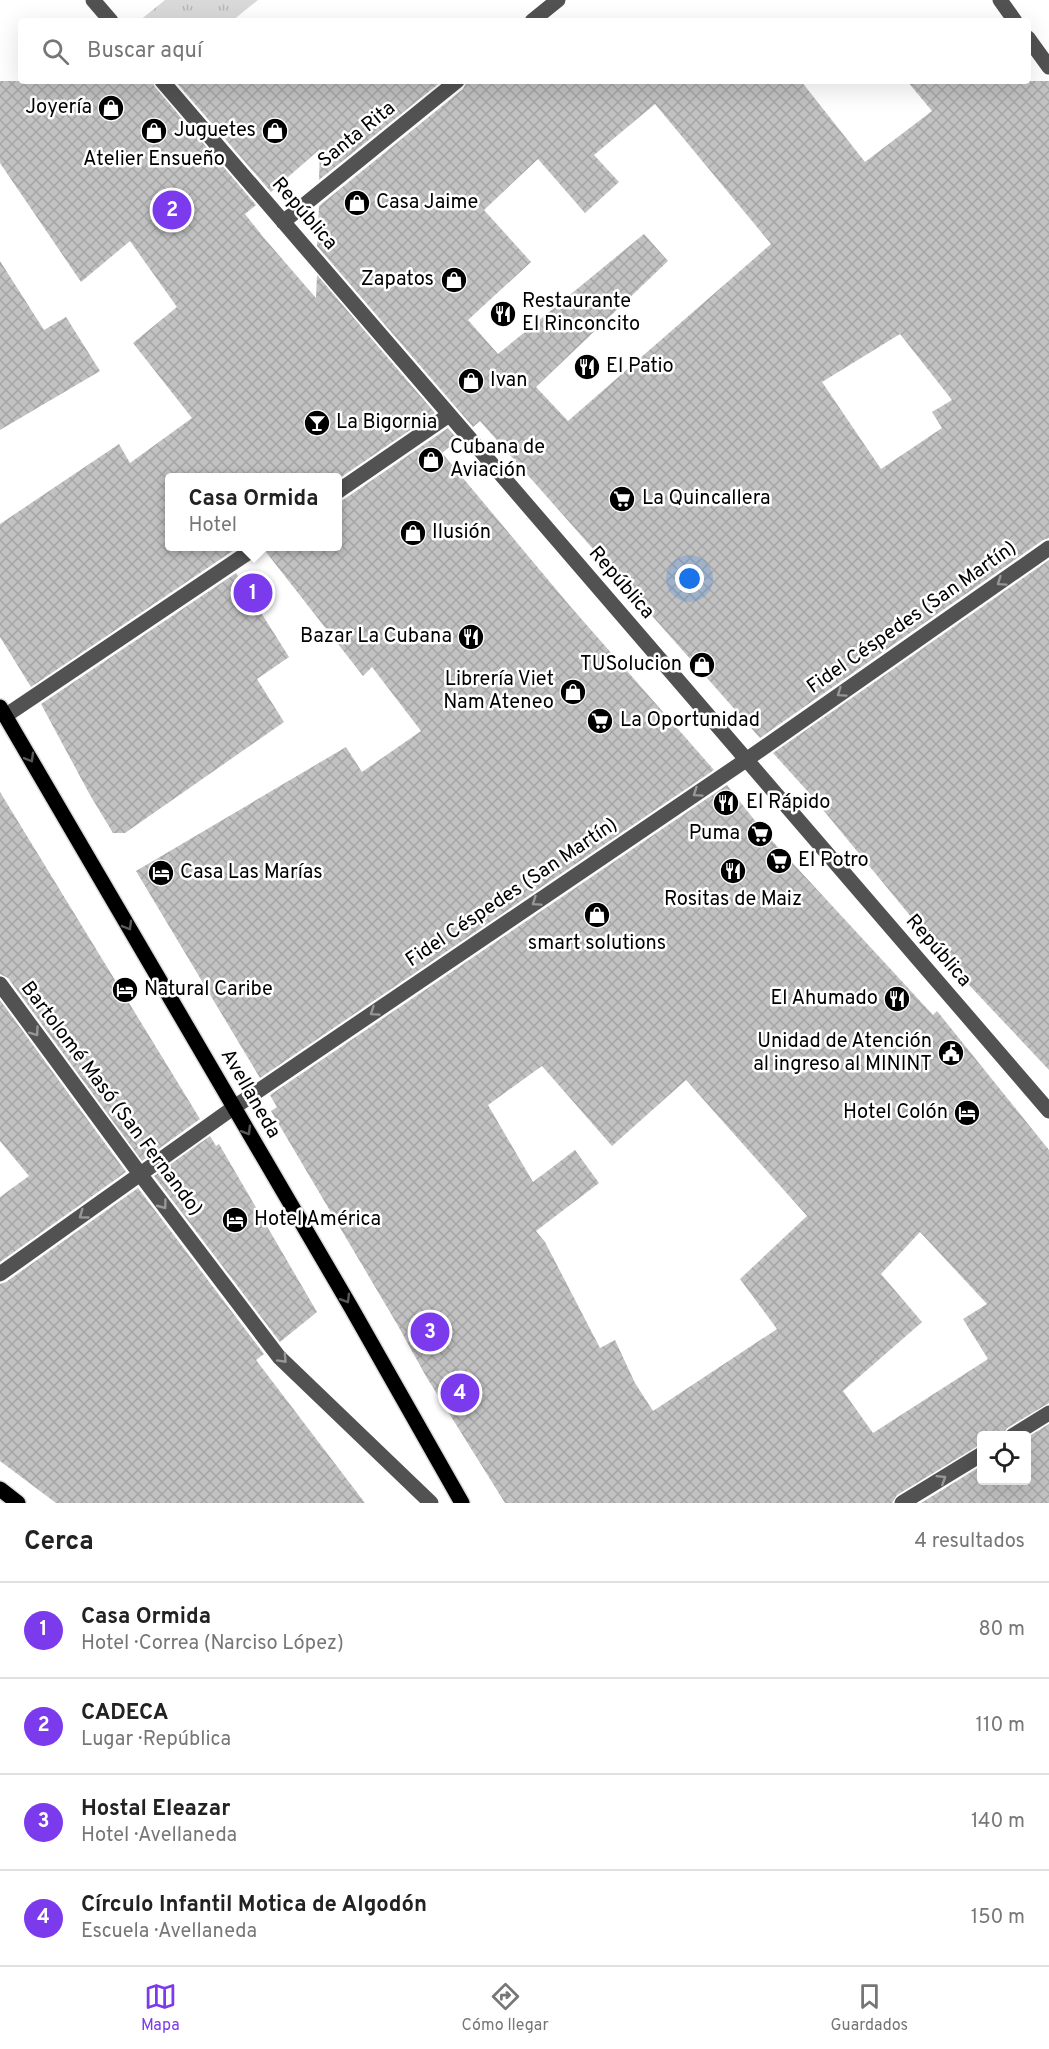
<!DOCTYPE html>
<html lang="es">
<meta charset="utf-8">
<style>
body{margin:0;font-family:Overpass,sans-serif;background:#f2f2f2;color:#222}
.controls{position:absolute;right:18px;bottom:18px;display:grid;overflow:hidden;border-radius:6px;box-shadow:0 6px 24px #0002}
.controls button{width:54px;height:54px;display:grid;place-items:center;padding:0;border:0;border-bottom:2px solid #e0e0e0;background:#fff;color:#222;font:30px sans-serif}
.you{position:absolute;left:690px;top:579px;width:21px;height:21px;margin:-15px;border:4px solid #fff;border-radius:50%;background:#1a73e8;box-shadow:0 0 0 9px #1a73e833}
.badge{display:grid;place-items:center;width:39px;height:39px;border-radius:50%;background:#7c3aed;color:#fff;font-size:20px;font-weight:700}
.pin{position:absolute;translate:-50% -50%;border:3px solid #fff;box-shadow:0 2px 6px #0006}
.popup{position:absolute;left:165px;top:473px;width:177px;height:78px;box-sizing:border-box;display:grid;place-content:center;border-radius:6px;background:#fff;filter:drop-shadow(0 2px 4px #0005);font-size:20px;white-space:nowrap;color:#767676}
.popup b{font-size:22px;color:#222}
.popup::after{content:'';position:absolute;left:50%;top:100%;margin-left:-12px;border:12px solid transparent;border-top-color:#fff}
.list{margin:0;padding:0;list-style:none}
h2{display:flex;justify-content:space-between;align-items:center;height:78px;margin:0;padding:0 24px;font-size:26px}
h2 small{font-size:20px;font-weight:400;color:#767676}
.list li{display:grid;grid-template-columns:39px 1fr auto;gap:18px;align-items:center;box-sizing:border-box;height:96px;padding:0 24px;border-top:2px solid #e0e0e0}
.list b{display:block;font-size:22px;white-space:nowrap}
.list p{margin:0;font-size:20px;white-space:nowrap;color:#767676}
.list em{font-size:20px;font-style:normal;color:#767676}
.icon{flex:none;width:33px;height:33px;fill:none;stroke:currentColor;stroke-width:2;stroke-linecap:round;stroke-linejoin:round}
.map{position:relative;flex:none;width:1049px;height:1503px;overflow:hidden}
.search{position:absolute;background:#fff;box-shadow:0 6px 24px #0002;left:18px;right:18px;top:18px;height:66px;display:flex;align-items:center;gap:15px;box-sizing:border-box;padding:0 21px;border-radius:6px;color:#767676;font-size:22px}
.sheet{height:462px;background:#fff}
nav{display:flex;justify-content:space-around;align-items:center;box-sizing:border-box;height:84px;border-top:2px solid #e0e0e0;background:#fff;font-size:16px;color:#767676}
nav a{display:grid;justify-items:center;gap:3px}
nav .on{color:#7c3aed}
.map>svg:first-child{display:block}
.grass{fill:url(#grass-tufts)}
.building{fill:url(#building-cross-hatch);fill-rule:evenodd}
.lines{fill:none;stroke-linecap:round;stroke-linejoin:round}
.major-casing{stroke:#dbdbdb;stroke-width:18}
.minor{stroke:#525252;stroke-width:15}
.major{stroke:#000;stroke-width:15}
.oneway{stroke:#979797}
.oneway2{stroke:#595959}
.labels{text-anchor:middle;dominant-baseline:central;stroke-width:5;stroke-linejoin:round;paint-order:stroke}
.poi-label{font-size:20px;fill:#000;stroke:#fff;text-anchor:start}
.street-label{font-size:20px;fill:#000;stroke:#fff}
</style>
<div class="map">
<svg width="1049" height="1503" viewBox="0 0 1049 1503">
<defs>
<pattern id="grass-tufts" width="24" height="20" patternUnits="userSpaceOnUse" patternTransform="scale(1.5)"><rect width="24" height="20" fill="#d9d9d9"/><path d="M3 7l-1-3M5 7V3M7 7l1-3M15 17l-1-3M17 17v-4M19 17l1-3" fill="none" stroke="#b8b8b8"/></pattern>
<pattern id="building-cross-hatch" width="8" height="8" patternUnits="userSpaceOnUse" patternTransform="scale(1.5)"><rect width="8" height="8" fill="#c2c2c2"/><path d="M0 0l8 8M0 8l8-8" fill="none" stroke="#a5a5a5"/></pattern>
</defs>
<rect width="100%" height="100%" fill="#fff"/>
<path class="grass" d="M 165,0 L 258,0 L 232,21 L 139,21 Z"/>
<path class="building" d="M 0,81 L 152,81 L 155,87 L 256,205 L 245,214 L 264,238 L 316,298 L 317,275 L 435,413 L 337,480 L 337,477 L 169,477 L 169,546 L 240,546 L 31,687 L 0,637 L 0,524 L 119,444 L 130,463 L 192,418 L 133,343 L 177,307 L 130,241 L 81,282 L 0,163 Z
M 175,81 L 442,81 L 319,180 L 320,149 L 271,192 Z
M 467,81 L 801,81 L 865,162 L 932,111 L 907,81 L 1049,81 L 1049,538 L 1043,540 L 760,738 L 480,421 L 473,427 L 317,246 L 319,206 L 463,89 ZM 655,104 L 771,244 L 568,421 L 536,387 L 668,261 L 644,234 L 498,354 L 468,320 L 531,262 L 484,210 L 538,159 L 585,213 L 619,182 L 594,155 ZM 900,334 L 952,400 L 932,412 L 942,428 L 881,469 L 822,382 Z
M 0,261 L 44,330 L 66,317 L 100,371 L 0,430 Z
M 448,428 L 458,440 L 442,453 L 570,606 L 714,770 L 260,1078 L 136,871 L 346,747 L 362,772 L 421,731 L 372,667 L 363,676 L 266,552 L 268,546 L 337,546 L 337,502 L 343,500 Z
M 1049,560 L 1049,1070 L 954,969 L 810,794 L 773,753 Z
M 236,573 L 289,657 L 257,679 L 284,722 L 125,833 L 113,833 L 90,795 L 41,704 Z
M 727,785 L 763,831 L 933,1015 L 937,1011 L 1049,1150 L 1049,1403 L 1007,1428 L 1002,1436 L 981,1436 L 981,1444 L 897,1495 L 892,1503 L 505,1503 L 427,1378 L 397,1324 L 271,1111 L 277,1107 L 270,1095 ZM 542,1066 L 612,1146 L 686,1080 L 807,1216 L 740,1279 L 777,1329 L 653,1411 L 635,1383 L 615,1340 L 600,1348 L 545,1242 L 536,1231 L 599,1183 L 575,1150 L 533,1182 L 488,1105 ZM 920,1232 L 987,1304 L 963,1319 L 988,1359 L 873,1433 L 843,1391 L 922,1322 L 881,1274 Z
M 0,792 L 200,1119 L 142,1161 L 8,978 L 0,974 Z
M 0,1000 L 126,1172 L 0,1262 L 0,1197 L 29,1176 L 0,1141 Z
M 210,1136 L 216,1146 L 219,1144 L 317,1312 L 280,1342 L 154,1176 Z
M 138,1188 L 264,1354 L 256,1360 L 365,1503 L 56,1503 L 0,1461 L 0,1284 L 6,1282 Z
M 1049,1424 L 1049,1503 L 921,1503 L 981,1466 L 981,1480 L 1026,1480 L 1026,1438 Z"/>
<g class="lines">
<g class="major-casing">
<path id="major" d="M 0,707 L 352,1309 L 462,1503
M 0,1489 L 18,1503"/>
</g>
<path class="minor" d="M 93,0 L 111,21
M 1000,0 L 1015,21
M 532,21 L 558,0
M 1028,38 L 1049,67
M 162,81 L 1049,1111
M 283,222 L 457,81
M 337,492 L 449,415
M 5,716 L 258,546
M 0,984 L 140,1174 L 279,1357 L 431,1503
M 0,1274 L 233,1108 L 746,760 L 1049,548
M 1012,1436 L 1049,1413
M 902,1503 L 982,1454"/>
<use href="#major" class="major"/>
</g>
<defs><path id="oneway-chevron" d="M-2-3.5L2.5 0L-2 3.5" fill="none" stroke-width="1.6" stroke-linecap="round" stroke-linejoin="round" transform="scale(1.5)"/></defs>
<g class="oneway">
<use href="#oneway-chevron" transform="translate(1001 582) rotate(145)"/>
<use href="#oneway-chevron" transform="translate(841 693) rotate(145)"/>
<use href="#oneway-chevron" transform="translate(697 793) rotate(146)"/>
<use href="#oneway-chevron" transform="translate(536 902) rotate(146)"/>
<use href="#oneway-chevron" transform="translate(374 1012) rotate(146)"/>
<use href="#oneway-chevron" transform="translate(35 1032) rotate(54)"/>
<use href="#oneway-chevron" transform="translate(163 1205) rotate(53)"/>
<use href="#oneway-chevron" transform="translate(83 1215) rotate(144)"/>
<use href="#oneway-chevron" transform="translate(283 1359) rotate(47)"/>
<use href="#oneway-chevron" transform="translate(942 1479) rotate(-32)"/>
</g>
<g class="oneway2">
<use href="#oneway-chevron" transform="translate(30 758) rotate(60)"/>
<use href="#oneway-chevron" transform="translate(128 926) rotate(60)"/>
<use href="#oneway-chevron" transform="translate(247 1131) rotate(59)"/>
<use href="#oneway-chevron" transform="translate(346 1299) rotate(59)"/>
</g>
<defs>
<g id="shop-disc" transform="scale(1.35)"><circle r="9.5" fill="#000" stroke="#fff"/><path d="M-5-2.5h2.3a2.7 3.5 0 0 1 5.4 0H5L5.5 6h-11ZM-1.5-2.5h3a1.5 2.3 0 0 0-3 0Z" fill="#fff"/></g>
<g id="restaurant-disc" transform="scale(1.35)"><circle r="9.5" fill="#000" stroke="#fff"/><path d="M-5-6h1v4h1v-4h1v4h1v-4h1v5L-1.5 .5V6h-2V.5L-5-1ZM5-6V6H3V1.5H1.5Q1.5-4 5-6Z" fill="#fff"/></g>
<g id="bar-disc" transform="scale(1.35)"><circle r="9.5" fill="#000" stroke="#fff"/><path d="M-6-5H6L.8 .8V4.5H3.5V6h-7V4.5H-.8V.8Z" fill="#fff"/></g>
<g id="supermarket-disc" transform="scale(1.35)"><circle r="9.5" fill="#000" stroke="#fff"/><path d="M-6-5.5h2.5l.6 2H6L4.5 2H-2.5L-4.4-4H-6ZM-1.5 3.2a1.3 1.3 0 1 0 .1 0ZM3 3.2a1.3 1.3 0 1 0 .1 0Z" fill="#fff"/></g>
<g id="hotel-disc" transform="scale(1.35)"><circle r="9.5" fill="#000" stroke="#fff"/><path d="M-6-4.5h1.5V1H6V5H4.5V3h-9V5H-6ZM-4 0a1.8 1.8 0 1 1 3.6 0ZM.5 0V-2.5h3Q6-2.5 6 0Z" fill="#fff"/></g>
<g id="civic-disc" transform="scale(1.35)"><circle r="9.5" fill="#000" stroke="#fff"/><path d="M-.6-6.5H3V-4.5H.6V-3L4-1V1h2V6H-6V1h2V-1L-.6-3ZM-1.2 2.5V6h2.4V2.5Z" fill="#fff"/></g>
</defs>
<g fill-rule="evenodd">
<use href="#shop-disc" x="111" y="108"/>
<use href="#shop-disc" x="154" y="131"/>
<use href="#shop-disc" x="275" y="131"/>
<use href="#shop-disc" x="357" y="203"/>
<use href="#shop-disc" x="454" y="280"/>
<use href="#restaurant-disc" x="503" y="314"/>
<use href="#restaurant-disc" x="587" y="367"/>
<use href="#shop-disc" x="471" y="381"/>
<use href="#bar-disc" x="317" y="423"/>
<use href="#shop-disc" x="431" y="460"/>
<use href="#supermarket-disc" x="622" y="499"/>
<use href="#shop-disc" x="413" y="533"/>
<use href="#restaurant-disc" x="471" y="637"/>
<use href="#shop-disc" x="702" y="665"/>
<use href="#shop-disc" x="573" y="692"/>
<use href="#supermarket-disc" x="600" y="721"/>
<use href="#restaurant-disc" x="726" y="803"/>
<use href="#supermarket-disc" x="760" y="834"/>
<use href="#supermarket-disc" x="779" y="861"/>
<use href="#restaurant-disc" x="733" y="871"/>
<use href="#hotel-disc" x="161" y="873"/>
<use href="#shop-disc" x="597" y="915"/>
<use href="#hotel-disc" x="125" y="990"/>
<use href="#restaurant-disc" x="897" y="999"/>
<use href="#civic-disc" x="951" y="1053"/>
<use href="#hotel-disc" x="967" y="1113"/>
<use href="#hotel-disc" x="235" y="1220"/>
</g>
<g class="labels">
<g class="poi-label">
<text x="92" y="108" text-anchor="end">Joyería</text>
<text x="256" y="131" text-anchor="end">Juguetes</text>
<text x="154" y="160" text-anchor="middle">Atelier Ensueño</text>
<text x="376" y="203">Casa Jaime</text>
<text x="434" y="280" text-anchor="end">Zapatos</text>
<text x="522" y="302">Restaurante<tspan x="522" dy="23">El Rinconcito</tspan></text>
<text x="606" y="367">El Patio</text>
<text x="490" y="381">Ivan</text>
<text x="336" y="423">La Bigornia</text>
<text x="450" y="448">Cubana de<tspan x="450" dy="23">Aviación</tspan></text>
<text x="642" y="499">La Quincallera</text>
<text x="432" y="533">Ilusión</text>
<text x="452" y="637" text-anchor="end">Bazar La Cubana</text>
<text x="682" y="665" text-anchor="end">TUSolucion</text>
<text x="554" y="680" text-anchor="end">Librería Viet<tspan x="554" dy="23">Nam Ateneo</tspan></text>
<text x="620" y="721">La Oportunidad</text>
<text x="746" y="803">El Rápido</text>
<text x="740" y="834" text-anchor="end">Puma</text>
<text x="798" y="861">El Potro</text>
<text x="180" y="873">Casa Las Marías</text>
<text x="733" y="900" text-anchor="middle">Rositas de Maiz</text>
<text x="597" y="944" text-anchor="middle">smart solutions</text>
<text x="144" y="990">Natural Caribe</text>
<text x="878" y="999" text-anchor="end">El Ahumado</text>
<text x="932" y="1042" text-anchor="end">Unidad de Atención<tspan x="932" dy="23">al ingreso al MININT</tspan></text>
<text x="948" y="1113" text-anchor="end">Hotel Colón</text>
<text x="254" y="1220">Hotel América</text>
</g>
<g class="street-label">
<text transform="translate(357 135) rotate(-39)">Santa Rita</text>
<text transform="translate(304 214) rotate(49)">República</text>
<text transform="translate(621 583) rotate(49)">República</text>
<text transform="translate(912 618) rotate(-35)">Fidel Céspedes (San Martín)</text>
<text transform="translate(512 893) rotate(-34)">Fidel Céspedes (San Martín)</text>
<text transform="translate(938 951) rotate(49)">República</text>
<text transform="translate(250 1094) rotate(60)">Avellaneda</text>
<text transform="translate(111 1099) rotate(53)">Bartolomé Masó (San Fernando)</text>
</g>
</g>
</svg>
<div class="controls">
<button><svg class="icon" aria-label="locate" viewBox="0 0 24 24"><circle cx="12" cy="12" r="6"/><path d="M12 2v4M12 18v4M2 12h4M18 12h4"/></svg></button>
</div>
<div class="you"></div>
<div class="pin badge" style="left:253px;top:593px">1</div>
<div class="popup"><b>Casa Ormida</b>Hotel</div>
<div class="pin badge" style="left:172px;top:210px">2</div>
<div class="pin badge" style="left:430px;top:1332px">3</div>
<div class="pin badge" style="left:460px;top:1393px">4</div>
<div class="search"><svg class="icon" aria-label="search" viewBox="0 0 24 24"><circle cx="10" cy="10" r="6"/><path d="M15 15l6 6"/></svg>Buscar aquí</div>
</div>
<section class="sheet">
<h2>Cerca<small>4 resultados</small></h2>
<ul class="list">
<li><span class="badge">1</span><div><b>Casa Ormida</b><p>Hotel · Correa (Narciso López)</p></div><em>80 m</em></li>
<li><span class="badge">2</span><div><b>CADECA</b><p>Lugar · República</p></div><em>110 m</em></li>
<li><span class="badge">3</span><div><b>Hostal Eleazar</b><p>Hotel · Avellaneda</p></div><em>140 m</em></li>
<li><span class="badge">4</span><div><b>Círculo Infantil Motica de Algodón</b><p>Escuela · Avellaneda</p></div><em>150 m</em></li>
</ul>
</section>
<nav>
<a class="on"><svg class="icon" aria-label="map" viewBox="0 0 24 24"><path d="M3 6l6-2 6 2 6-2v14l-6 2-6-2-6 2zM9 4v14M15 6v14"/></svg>Mapa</a>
<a><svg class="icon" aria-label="directions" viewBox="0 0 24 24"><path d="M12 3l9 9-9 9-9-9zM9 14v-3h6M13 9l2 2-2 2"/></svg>Cómo llegar</a>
<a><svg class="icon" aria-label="saved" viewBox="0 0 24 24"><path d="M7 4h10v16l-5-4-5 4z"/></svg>Guardados</a>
</nav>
